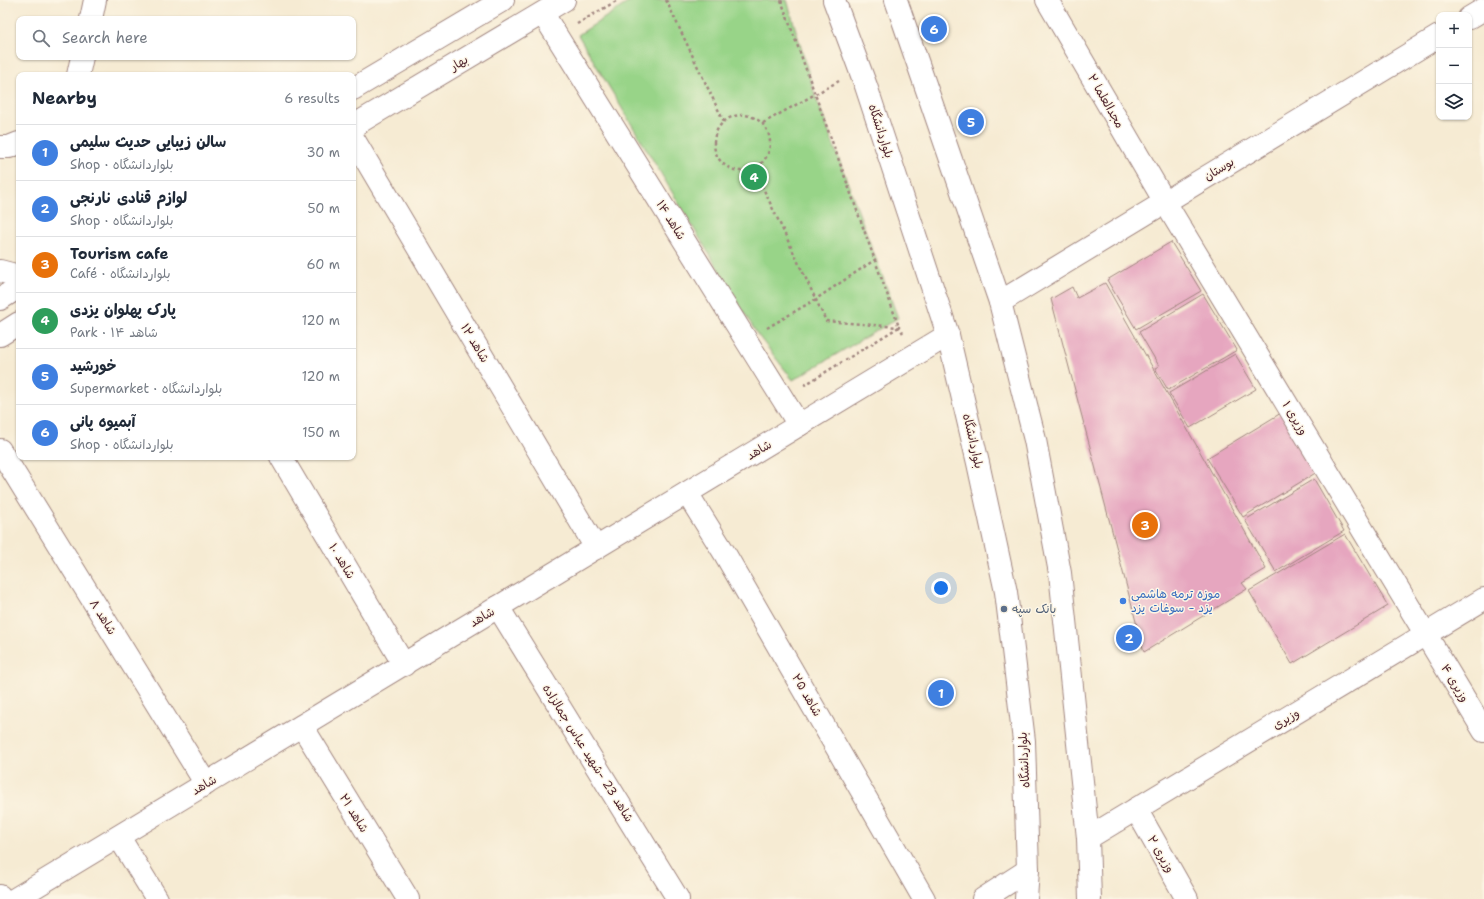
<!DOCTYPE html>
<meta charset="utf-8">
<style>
body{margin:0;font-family:"Shantell Sans","Playpen Sans Arabic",sans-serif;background:#f6f6f7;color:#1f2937}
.controls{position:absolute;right:12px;top:12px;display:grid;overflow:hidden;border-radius:8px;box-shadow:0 1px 3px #0004}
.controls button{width:36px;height:36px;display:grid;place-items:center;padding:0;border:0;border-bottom:1px solid #e0e1e3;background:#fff;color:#1f2937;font:20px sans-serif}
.you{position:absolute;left:941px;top:588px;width:14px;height:14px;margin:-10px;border:3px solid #fff;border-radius:50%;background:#1a73e8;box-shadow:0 0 0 6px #1a73e833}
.badge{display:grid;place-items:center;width:26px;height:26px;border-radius:50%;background:#0f766e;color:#fff;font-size:13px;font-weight:700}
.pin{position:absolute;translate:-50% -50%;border:2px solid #fff;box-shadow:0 1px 4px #0006}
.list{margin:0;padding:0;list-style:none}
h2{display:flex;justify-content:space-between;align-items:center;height:52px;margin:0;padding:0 16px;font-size:17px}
h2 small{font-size:13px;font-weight:400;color:#747a83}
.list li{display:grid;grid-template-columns:26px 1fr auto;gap:12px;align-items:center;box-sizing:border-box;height:56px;padding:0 16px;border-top:1px solid #e0e1e3}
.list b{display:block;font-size:15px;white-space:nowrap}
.list p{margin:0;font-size:13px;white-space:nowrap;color:#747a83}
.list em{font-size:13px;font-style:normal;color:#747a83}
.icon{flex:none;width:22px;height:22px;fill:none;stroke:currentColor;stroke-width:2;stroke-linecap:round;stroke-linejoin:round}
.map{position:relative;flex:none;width:1484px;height:899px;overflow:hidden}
.search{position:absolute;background:#fff;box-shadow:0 1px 3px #0004;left:16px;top:16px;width:340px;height:44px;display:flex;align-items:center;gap:10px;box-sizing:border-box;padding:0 14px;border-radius:8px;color:#747a83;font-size:15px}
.panel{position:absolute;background:#fff;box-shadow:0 1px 3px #0004;left:16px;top:72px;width:340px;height:388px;border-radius:8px}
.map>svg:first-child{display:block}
.green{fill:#98d488;stroke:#717a5a}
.building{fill:#e6a6bf}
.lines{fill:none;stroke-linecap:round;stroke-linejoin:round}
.minor-casing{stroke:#a0857f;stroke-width:24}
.tertiary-casing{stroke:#a0857f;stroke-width:24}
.primary-casing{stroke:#a0857f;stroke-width:24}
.path{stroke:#a0857f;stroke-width:2.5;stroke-dasharray:3 3;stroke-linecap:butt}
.minor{stroke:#fff;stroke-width:22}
.tertiary{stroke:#fff;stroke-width:22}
.primary{stroke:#fff;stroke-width:22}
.shop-dot{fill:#3f7fe0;stroke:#fcf5e5;stroke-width:1.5}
.service-dot{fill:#5c6f8a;stroke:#fcf5e5;stroke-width:1.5}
.labels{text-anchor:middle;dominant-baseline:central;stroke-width:3;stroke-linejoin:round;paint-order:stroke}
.street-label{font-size:12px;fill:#4a1f2b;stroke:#fcf5e5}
.shop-label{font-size:12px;fill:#366cbe;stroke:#fcf5e5;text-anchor:start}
.service-label{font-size:12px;fill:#4e5e75;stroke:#fcf5e5;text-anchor:start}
</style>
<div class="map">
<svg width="1484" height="899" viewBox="0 0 1484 899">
<rect width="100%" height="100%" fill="#fcf5e5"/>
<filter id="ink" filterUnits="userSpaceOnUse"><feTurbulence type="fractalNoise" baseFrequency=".025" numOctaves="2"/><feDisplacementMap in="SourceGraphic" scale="8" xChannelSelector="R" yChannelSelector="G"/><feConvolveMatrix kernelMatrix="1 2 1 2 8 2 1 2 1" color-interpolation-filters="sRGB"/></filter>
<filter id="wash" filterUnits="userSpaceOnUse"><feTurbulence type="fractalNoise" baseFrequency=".012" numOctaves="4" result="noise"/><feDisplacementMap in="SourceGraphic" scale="16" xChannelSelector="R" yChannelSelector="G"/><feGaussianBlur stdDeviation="0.9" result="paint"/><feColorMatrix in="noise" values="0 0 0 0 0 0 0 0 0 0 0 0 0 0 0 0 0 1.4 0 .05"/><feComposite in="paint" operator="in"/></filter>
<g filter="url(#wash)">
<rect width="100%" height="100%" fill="#f6ebd3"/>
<path class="green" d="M 632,0 L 787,0 L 815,95 L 898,318 L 793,380 L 757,334 L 578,35 Z"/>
<g id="blocks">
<path class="building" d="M 1171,242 L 1201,291 L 1136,329 L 1107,280 Z
M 1105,283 L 1266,569 L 1242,583 L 1247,589 L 1144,652 L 1051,299 L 1072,287 L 1077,298 Z
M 1203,294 L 1237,350 L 1168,390 L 1155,368 L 1159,366 L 1139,332 Z
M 1235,354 L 1256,389 L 1190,428 L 1169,393 Z
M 1286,410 L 1322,469 L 1243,517 L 1207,458 Z
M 1314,479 L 1344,531 L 1276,572 L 1245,520 Z
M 1345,534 L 1388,606 L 1292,664 L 1249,591 Z"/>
</g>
</g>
<g filter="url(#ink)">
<use href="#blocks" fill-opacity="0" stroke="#a0857f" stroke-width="1"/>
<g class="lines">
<g class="minor-casing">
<path id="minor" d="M 1047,0 L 1165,202 L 1484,731
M 543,14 L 799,425
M 1469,18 L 1484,9
M 91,19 L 95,0
M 78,75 L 82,57
M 353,138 L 596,548
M 0,147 L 9,147 L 19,143
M 1000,302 L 1439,36
M 0,450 L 206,784
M 281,457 L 404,665
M 687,493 L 725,554 L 924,899
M 498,607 L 678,899
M 302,726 L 408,899
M 1136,809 L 1187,899
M 119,837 L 157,899
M 0,896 L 2,899"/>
</g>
<g class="tertiary-casing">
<path id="tertiary" d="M 353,89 L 503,0
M 353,126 L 564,0
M 0,271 L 19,276
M 0,299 L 19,287
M 0,335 L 19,323
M 1088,838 L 1484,599
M 15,899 L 948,335
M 983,899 L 1028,870"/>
</g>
<g class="primary-casing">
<path id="primary" d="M 834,0 L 866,86 L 948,335 L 978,463 L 1006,592 L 1024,741 L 1028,870 L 1026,899
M 896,0 L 1000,302 L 1035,440 L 1060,573 L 1088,838 L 1090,899"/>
</g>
<path class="path" d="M 666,0 L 724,122
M 781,0 L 899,327 L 803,386
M 577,24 L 618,0
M714 143a28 28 0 1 1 56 0a28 28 0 1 1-56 0Z
M 763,123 L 839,81
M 754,169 L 826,321 L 899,327 L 903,333
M 767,328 L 816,299 L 876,259"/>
<use href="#minor" class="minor"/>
<use href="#tertiary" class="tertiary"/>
<use href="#primary" class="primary"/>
</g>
</g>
<circle class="shop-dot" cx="1123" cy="601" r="4"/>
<circle class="service-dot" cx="1004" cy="609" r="4"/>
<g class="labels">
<g class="street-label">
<text transform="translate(459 63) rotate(-31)">بهار</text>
<text transform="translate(1106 101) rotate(60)">مجدالعلما ۲</text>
<text transform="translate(881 131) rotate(72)">بلواردانشگاه</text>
<text transform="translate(1219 169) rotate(-31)">بوستان</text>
<text transform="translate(671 220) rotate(58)">شاهد ۱۴</text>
<text transform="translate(475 343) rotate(59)">شاهد ۱۲</text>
<text transform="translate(1295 418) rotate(59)">وزیری ۱</text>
<text transform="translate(973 441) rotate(77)">بلواردانشگاه</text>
<text transform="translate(759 450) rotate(-31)">شاهد</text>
<text transform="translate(342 561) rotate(59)">شاهد ۱۰</text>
<text transform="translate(103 617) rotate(58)">شاهد ۸</text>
<text transform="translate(482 617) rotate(-31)">شاهد</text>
<text transform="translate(1455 683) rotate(59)">وزیری ۴</text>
<text transform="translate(807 695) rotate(60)">شاهد ۲۵</text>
<text transform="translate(1286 719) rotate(-31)">وزیری</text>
<text transform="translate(588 753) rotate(58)">شاهد 23 -شهید عباس جمالزاده</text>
<text transform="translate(1024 760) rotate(-93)">بلواردانشگاه</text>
<text transform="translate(204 785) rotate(-31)">شاهد</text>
<text transform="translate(354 813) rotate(58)">شاهد ۲۱</text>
<text transform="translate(1161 854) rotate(60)">وزیری ۲</text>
</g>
<g class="shop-label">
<text x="1131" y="594">موزه ترمه هاشمی<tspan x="1131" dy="14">یزد - سوغات یزد</tspan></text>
</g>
<g class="service-label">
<text x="1012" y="609">بانک سپه</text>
</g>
</g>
</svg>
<div class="controls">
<button>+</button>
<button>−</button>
<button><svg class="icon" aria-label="layers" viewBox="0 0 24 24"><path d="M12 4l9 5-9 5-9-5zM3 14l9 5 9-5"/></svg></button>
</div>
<div class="you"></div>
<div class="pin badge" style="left:941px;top:693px;background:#3f7fe0">1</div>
<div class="pin badge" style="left:1129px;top:638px;background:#3f7fe0">2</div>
<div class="pin badge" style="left:1145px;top:525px;background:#e8710a">3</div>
<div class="pin badge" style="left:754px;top:177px;background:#2e9e5b">4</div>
<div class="pin badge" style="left:971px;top:122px;background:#3f7fe0">5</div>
<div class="pin badge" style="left:934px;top:29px;background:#3f7fe0">6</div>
<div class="search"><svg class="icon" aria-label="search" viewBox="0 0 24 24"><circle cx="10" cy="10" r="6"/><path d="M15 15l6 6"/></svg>Search here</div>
<section class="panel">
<h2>Nearby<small>6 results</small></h2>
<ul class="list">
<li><span class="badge" style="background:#3f7fe0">1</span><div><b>سالن زیبایی حدیث سلیمی</b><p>Shop · بلواردانشگاه</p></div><em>30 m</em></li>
<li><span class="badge" style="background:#3f7fe0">2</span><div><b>لوازم قنادی نارنجی</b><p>Shop · بلواردانشگاه</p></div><em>50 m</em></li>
<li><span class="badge" style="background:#e8710a">3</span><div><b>Tourism cafe</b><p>Café · بلواردانشگاه</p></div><em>60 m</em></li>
<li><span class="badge" style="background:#2e9e5b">4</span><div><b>پارک پهلوان یزدی</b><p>Park · شاهد ۱۴</p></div><em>120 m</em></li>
<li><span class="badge" style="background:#3f7fe0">5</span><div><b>خورشید</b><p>Supermarket · بلواردانشگاه</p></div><em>120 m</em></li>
<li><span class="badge" style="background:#3f7fe0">6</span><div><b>آبمیوه پانی</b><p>Shop · بلواردانشگاه</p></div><em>150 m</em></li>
</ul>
</section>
</div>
